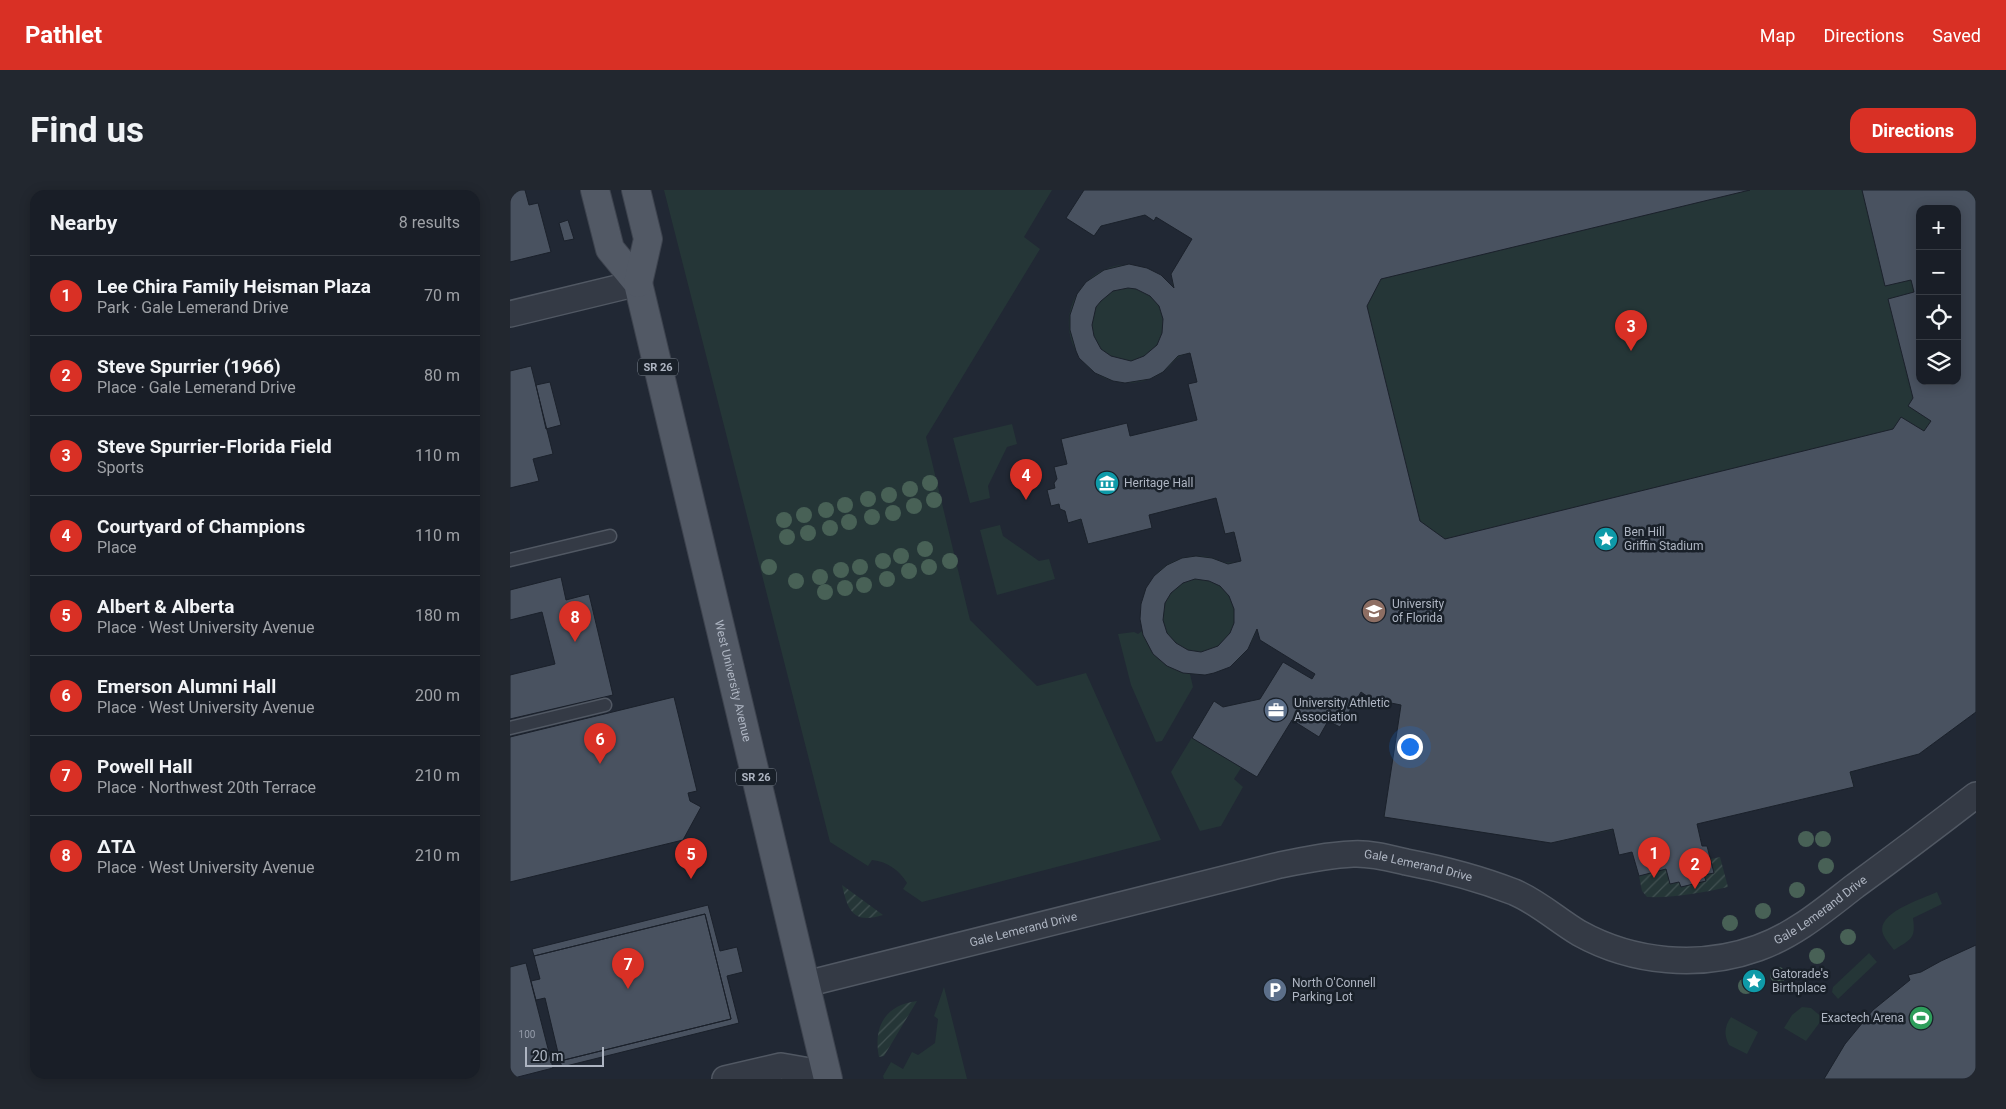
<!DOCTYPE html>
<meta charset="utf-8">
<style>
body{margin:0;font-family:Roboto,sans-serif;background:#22272f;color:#f1f3f6}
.controls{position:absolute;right:15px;top:15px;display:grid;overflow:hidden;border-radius:10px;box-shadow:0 2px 12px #0003}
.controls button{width:45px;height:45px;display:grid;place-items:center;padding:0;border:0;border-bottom:1px solid #373c44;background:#191e27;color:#f1f3f6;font:25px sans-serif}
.scale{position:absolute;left:15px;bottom:12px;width:79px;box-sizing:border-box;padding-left:5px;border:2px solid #aeb5c2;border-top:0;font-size:14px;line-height:18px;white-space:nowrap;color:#aeb5c2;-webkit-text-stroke:4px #192029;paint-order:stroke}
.you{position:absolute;left:899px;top:556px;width:18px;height:18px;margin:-12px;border:4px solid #fff;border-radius:50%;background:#1a73e8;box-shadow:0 0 0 8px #1a73e833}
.badge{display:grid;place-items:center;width:32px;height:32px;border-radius:50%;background:#d93025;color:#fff;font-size:16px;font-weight:700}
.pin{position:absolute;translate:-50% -41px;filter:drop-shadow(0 1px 2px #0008)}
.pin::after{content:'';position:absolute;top:26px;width:18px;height:15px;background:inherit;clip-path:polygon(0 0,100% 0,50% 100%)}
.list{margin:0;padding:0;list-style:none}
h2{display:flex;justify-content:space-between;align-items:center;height:65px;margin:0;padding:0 20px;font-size:21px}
h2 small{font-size:16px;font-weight:400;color:#9fa2a7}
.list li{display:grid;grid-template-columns:32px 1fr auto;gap:15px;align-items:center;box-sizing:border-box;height:80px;padding:0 20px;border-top:1px solid #373c44}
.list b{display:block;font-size:19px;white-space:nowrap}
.list p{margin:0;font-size:16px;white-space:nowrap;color:#9fa2a7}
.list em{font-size:16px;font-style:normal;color:#9fa2a7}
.icon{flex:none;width:28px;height:28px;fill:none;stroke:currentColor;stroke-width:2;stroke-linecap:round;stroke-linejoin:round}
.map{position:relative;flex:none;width:1466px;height:889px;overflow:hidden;border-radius:15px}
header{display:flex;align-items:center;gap:30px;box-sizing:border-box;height:70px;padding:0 25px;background:#d93025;color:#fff}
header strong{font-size:24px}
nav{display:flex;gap:28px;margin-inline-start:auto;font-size:18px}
.intro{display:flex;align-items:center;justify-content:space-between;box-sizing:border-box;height:120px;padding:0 30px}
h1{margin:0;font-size:35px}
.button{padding:12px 22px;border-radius:15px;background:#d93025;color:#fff;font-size:18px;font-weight:700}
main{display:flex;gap:30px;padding:0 30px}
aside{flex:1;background:#191e27;border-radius:15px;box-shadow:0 2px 12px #0003}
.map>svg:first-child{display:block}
.grass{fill:#253637;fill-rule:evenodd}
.garden{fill:url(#garden-furrows)}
.building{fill:#495260;stroke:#1b212b;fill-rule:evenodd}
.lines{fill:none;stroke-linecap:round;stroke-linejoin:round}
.lane-casing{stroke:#515863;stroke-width:15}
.street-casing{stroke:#515863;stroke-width:28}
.primary-casing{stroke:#3d434e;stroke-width:30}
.lane{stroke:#343a45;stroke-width:12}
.street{stroke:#343a45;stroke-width:25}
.primary{stroke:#525965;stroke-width:28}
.tree{fill:#486156}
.labels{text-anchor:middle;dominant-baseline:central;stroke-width:5;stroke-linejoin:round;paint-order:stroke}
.number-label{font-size:10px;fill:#959caa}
.shield{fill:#192029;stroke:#818894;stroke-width:1}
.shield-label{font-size:11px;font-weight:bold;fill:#aeb5c2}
.poi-label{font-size:12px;fill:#aeb5c2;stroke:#192029;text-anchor:start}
.street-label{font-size:12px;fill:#aeb5c2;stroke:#192029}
</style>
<header>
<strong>Pathlet</strong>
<nav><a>Map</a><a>Directions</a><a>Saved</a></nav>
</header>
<div class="intro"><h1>Find us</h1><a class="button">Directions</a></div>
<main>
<aside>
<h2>Nearby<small>8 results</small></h2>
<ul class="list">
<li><span class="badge">1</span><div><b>Lee Chira Family Heisman Plaza</b><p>Park · Gale Lemerand Drive</p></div><em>70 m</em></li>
<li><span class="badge">2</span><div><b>Steve Spurrier (1966)</b><p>Place · Gale Lemerand Drive</p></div><em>80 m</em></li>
<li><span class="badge">3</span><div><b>Steve Spurrier-Florida Field</b><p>Sports</p></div><em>110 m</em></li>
<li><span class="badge">4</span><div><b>Courtyard of Champions</b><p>Place</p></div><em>110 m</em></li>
<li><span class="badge">5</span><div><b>Albert &amp; Alberta</b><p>Place · West University Avenue</p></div><em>180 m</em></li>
<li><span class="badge">6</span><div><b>Emerson Alumni Hall</b><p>Place · West University Avenue</p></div><em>200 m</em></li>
<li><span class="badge">7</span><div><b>Powell Hall</b><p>Place · Northwest 20th Terrace</p></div><em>210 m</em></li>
<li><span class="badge">8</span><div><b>ΔΤΔ</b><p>Place · West University Avenue</p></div><em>210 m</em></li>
</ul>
</aside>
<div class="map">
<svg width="1466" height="889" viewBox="0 0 1466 889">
<defs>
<pattern id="garden-furrows" width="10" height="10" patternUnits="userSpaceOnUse" patternTransform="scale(1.25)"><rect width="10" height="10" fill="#253637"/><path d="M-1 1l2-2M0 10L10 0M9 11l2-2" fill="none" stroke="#425152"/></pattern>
</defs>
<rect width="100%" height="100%" fill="#212834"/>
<path class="grass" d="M 154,0 L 542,0 L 514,47 L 530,59 L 416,247 L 460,430 L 527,496 L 576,483 L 651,650 L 412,712 L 393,699 L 397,693 C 389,680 378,672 362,670 L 358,676 L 320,652 Z
M 574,0 L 1466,0 L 1466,522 L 1409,564 L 1341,582 L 1344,597 L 1187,634 L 1192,656 L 1197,656 L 1204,683 C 1192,694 1176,698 1160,694 L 1156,679 L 1129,686 L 1122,662 L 1109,665 L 1103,640 L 1041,653 L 874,627 L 891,515 L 861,509 L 851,502 L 830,537 L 818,531 L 782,530 L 747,587 L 731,578 L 724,589 L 733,597 L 711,636 L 690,641 L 661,582 L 704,511 L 714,517 L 750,509 L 802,489 L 805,483 L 750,450 L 747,440 C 737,470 712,488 680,484 L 683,497 L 652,551 L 646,552 L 621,495 L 608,444 L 624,442 L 628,444 L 632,441 C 625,401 649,363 694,366 C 712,368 711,376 731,371 L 724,343 L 715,344 L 706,308 L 639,325 L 642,338 L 578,354 L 571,330 L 558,333 L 555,321 L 550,319 L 549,315 L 541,316 L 537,300 L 545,298 L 547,289 L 544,277 L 557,274 L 551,249 L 617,233 L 620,246 L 687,230 L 687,192 L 680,163 C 661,168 666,173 653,182 C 644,189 632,192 621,193 C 604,194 587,187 576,175 C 523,117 604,35 663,97 L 661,84 L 682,49 L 647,27 L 644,31 L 635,25 L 591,36 L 584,46 L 556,28 ZM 1410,19 L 1447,19 L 1447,191 L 1410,191 Z
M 502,234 L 507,254 L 497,257 L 478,296 L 480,308 L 460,313 L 443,248 Z
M 490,335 L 493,346 L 529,371 L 539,369 L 545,389 L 487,405 L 470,340 Z
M 1427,702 L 1432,714 L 1403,728 C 1406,749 1401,749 1384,760 C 1380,755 1375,749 1373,744 C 1365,723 1412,709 1427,702 Z
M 1359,763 L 1367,772 L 1328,809 L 1322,802 L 1323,797 Z
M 434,797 L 457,889 L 374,889 L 373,886 L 381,872 L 393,879 L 402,862 L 408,865 L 425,853 L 428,829 L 424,826 Z
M 1292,817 L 1301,818 L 1313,828 L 1296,851 L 1274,838 L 1282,825 Z
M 1221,827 L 1248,842 L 1237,864 L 1219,855 C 1214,845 1214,837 1221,827 Z"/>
<path class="garden" d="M 1210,667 L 1218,697 C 1191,703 1165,708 1137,707 L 1132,701 L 1129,686 L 1156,679 L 1160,694 L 1169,692 L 1171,697 L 1195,691 L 1194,685 L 1203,683 L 1201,669 Z
M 332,695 L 373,725 C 344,734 338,722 332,695 Z
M 407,811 L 374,866 L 369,867 C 363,837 375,815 407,811 Z"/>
<path class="building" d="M 0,0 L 15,0 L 19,15 L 28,13 L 41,62 L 0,72 Z
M 574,0 L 1240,0 L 871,89 L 857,116 L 910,331 L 935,349 L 1383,239 L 1391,227 L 1414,241 L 1421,231 L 1398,216 L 1403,208 L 1378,109 L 1404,102 L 1401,90 L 1375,96 L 1352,0 L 1466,0 L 1466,522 L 1409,564 L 1340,582 L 1344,597 L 1187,634 L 1192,656 L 1197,656 L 1204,683 L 1194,685 L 1196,691 L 1171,697 L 1169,692 L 1160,694 L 1156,679 L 1129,686 L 1122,662 L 1109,665 L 1103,639 L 1041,653 L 874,627 L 891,515 L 861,509 L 851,502 L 830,537 L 818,531 L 809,547 L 782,530 L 747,587 L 682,548 L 704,511 L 713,517 L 750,509 L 773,472 L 802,489 L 805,484 L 750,450 L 747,439 L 738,459 L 720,477 L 704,483 L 695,485 L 673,483 L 657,476 L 643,464 L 633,445 L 630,429 L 631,414 L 636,398 L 644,386 L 657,375 L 672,368 L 686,366 L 702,368 L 718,374 L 731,371 L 724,342 L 715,344 L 706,308 L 639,325 L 642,338 L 578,354 L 571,329 L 558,333 L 555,321 L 550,319 L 549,314 L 541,316 L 537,300 L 545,298 L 544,293 L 547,289 L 544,277 L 557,274 L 551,249 L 617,233 L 620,246 L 687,230 L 678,194 L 687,192 L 680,163 L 668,166 L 653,182 L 640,189 L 615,193 L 603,191 L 585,183 L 569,168 L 566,161 L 560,140 L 560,125 L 567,104 L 576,92 L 594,80 L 619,74 L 637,78 L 651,85 L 664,98 L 661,84 L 682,49 L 646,27 L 644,31 L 635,25 L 591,36 L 584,46 L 556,28 ZM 1410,19 L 1447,19 L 1447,191 L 1410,191 ZM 618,98 L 626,99 L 640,106 L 649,116 L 653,129 L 652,143 L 647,155 L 634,166 L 621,171 L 601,166 L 591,159 L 584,146 L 582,135 L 586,117 L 591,111 L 603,101 ZM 685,389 L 699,391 L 710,396 L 719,406 L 724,419 L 724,433 L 720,443 L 708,456 L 691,462 L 678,460 L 666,453 L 657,443 L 653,430 L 655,413 L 661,403 L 673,393 Z
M 58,30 L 64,49 L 54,51 L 49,33 Z
M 21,176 L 43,264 L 23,269 L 29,291 L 0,298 L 0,181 Z
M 40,192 L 51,235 L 36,239 L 26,195 Z
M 51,387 L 56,410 L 79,404 L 103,505 L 0,529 L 0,485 L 45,474 L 32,422 L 0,430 L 0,400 Z
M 164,507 L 187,601 L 178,603 L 180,611 L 191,617 L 173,650 L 0,692 L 0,547 Z
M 198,715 L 210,761 L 227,757 L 233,782 L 217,786 L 229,833 L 52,877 L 50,871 L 221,829 L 195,724 L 24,766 L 22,759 Z
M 195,724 L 221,829 L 50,871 L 35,808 L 26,810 L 21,791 L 30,789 L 24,766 Z
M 1466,755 L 1466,889 L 1314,889 L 1335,854 L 1363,820 L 1400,790 L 1398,785 L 1411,782 L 1431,771 Z
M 16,773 L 43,878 L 0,889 L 0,777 Z"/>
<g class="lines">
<g class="lane-casing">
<path id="lane" d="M 0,370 L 100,346
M 0,538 L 95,515"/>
</g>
<g class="street-casing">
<g id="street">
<path d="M 0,124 L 128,93"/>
<path id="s1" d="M 296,794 L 770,675 C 794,670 818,665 843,664 C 861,663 879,668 896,672 C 933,679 968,688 1004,702 C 1028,712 1047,730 1069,743 C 1123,773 1190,779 1248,758 C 1285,745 1315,719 1345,696 C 1386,666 1426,636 1466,605"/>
<path d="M 215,889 L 271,876 L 317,884"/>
</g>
</g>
<g class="primary-casing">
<g id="primary">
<path id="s2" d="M 85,0 L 100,59 L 128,93 L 318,889"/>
<path d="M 126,0 L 138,49 L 128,93"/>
</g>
</g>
<use href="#lane" class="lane"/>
<use href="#street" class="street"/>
<use href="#primary" class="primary"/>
</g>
<g class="tree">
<circle cx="420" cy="293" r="8"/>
<circle cx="400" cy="299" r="8"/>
<circle cx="379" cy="305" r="8"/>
<circle cx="358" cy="309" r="8"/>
<circle cx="424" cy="310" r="8"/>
<circle cx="335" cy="315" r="8"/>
<circle cx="404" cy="316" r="8"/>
<circle cx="316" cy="320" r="8"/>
<circle cx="383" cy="323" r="8"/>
<circle cx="294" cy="325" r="8"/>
<circle cx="362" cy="327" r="8"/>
<circle cx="274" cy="330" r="8"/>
<circle cx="339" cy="332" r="8"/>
<circle cx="320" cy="338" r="8"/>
<circle cx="298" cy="343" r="8"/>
<circle cx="277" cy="347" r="8"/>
<circle cx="415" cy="359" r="8"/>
<circle cx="391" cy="366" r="8"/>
<circle cx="373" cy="371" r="8"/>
<circle cx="440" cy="371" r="8"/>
<circle cx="259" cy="377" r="8"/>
<circle cx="350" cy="377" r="8"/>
<circle cx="419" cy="377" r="8"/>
<circle cx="331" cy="380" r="8"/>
<circle cx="399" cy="381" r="8"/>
<circle cx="310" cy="387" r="8"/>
<circle cx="377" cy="389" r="8"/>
<circle cx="286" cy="391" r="8"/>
<circle cx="354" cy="395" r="8"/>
<circle cx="335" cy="398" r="8"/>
<circle cx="315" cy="402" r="8"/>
<circle cx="1296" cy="649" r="8"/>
<circle cx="1313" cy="649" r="8"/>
<circle cx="1316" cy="676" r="8"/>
<circle cx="1287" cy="700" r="8"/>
<circle cx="1253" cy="721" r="8"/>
<circle cx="1220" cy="733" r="8"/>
<circle cx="1338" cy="747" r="8"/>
<circle cx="1307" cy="766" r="8"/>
<circle cx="1268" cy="785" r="8"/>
<circle cx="1236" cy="796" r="8"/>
</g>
<defs>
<g id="museum-disc" transform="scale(1.25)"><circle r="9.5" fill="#0f9aa8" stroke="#192029"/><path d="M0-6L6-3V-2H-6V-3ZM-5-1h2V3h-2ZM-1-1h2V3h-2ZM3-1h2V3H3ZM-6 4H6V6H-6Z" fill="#fff"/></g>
<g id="sight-disc" transform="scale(1.25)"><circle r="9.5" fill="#0f9aa8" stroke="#192029"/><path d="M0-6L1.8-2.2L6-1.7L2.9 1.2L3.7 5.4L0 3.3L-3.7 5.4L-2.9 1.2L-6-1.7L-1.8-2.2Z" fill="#fff"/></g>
<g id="university-disc" transform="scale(1.25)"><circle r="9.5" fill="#8d6e63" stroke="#192029"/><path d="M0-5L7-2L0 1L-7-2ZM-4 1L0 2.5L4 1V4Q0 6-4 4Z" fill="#fff"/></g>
<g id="office-disc" transform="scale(1.25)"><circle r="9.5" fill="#5c6f8a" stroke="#192029"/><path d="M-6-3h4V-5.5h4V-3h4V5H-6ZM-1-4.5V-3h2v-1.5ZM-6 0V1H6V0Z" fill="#fff"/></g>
<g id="parking-disc" transform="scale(1.25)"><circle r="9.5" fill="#5c6f8a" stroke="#192029"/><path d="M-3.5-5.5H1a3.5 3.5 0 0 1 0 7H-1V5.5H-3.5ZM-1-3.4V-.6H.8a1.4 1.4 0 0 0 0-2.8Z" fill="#fff"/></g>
<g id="stadium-disc" transform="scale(1.25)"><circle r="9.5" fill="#2e9e5b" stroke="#192029"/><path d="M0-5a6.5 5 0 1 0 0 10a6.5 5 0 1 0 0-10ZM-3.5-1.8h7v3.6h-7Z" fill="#fff"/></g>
</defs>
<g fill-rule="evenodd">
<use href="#museum-disc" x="597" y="293"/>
<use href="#sight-disc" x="1096" y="349"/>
<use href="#university-disc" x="864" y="421"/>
<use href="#office-disc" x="766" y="520"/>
<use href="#sight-disc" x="1244" y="791"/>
<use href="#parking-disc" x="765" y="800"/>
<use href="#stadium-disc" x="1411" y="828"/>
</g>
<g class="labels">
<g class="number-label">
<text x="17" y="844">100</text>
</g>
<g class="shield">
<rect x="128" y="168.5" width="40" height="17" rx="4"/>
<rect x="226" y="578.5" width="40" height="17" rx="4"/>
</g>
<g class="shield-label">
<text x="148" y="177">SR 26</text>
<text x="246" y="587">SR 26</text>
</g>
<g class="poi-label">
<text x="614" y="293">Heritage Hall</text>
<text x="1114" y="342">Ben Hill<tspan x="1114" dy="14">Griffin Stadium</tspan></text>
<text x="882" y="414">University<tspan x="882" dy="14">of Florida</tspan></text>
<text x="784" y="513">University Athletic<tspan x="784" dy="14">Association</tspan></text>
<text x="1262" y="784">Gatorade's<tspan x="1262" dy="14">Birthplace</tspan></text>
<text x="782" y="793">North O'Connell<tspan x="782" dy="14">Parking Lot</tspan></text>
<text x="1394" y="828" text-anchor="end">Exactech Arena</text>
</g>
<g class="street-label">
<text stroke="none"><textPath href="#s2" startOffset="514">West University Avenue</textPath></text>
<text stroke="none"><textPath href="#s1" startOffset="629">Gale Lemerand Drive</textPath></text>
<text stroke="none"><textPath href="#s1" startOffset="1064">Gale Lemerand Drive</textPath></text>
<text stroke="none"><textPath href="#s1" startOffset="224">Gale Lemerand Drive</textPath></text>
</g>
</g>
</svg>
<div class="controls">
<button>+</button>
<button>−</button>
<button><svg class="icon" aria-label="locate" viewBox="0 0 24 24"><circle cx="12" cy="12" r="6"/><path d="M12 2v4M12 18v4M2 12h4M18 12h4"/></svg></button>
<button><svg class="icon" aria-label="layers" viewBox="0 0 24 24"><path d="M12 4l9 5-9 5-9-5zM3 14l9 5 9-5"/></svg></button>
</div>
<div class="scale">20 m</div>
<div class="you"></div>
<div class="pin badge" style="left:1144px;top:688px">1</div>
<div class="pin badge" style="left:1185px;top:699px">2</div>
<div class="pin badge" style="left:1121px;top:161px">3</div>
<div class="pin badge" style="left:516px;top:310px">4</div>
<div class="pin badge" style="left:181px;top:689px">5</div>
<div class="pin badge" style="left:90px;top:574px">6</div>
<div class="pin badge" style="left:118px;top:799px">7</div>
<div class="pin badge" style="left:65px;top:452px">8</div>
</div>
</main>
